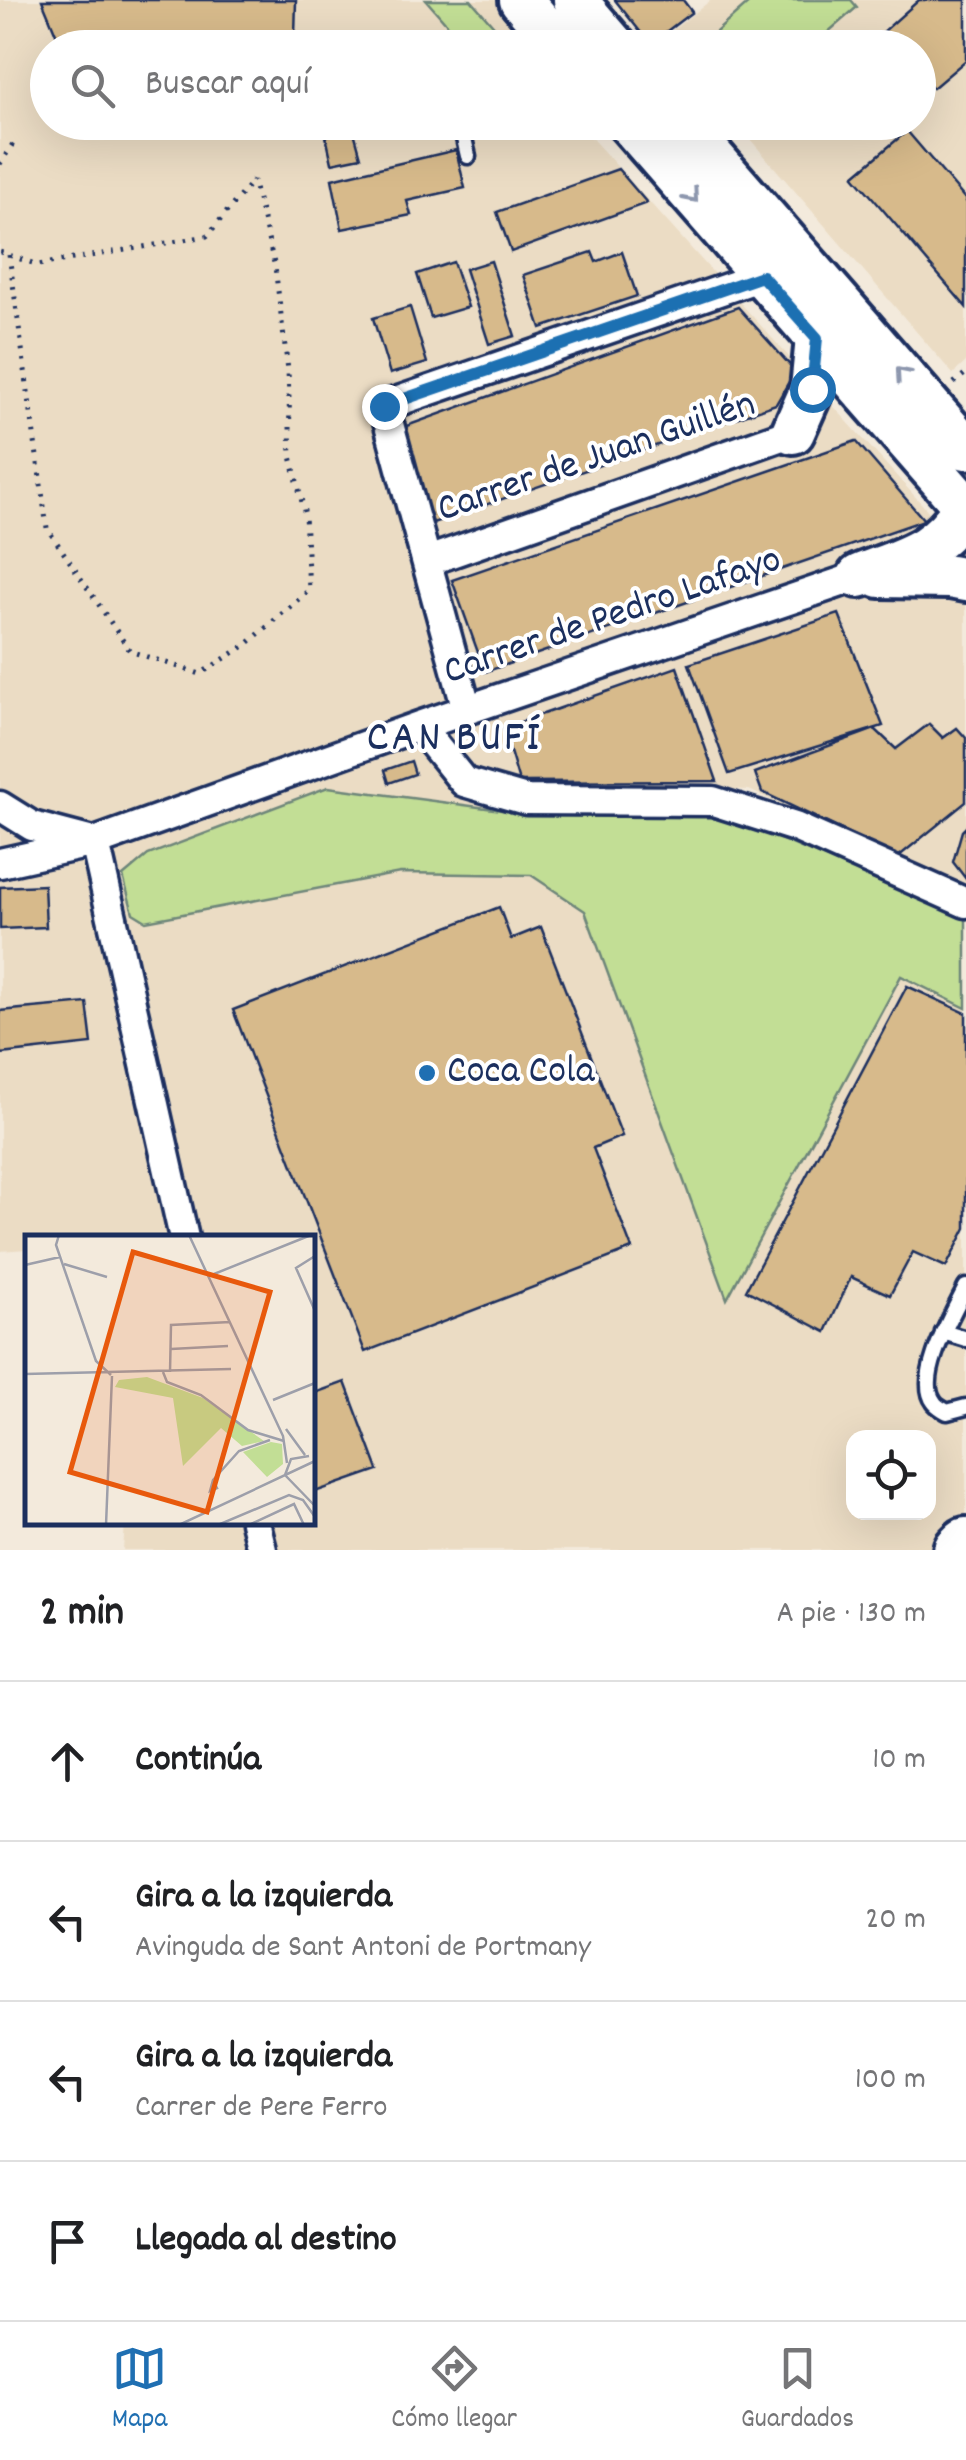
<!DOCTYPE html>
<html lang="es">
<meta charset="utf-8">
<style>
body{margin:0;font-family:Dekko,sans-serif;background:#f6f6f6;color:#202124}
.controls{position:absolute;right:30px;bottom:30px;display:grid;overflow:hidden;border-radius:20px;box-shadow:0 10px 40px #0002}
.controls button{width:90px;height:90px;display:grid;place-items:center;padding:0;border:0;border-bottom:2px solid #e0e0e0;background:#fff;color:#202124;font:50px sans-serif}
.stop{position:absolute;width:30px;height:30px;margin:-22px;border:8px solid #1f6fb2;border-radius:50%;background:#fff}
.stop.end{background:#1f6fb2;border-color:#fff;box-shadow:0 2px 10px #0008}
.list{margin:0;padding:0;list-style:none}
h2{display:flex;justify-content:space-between;align-items:center;height:130px;margin:0;padding:0 40px;font-size:42px}
h2 small{font-size:32px;font-weight:400;color:#757577}
.list li{display:grid;grid-template-columns:65px 1fr auto;gap:30px;align-items:center;box-sizing:border-box;height:160px;padding:0 40px;border-top:2px solid #e0e0e0}
.list b{display:block;font-size:38px;white-space:nowrap}
.list p{margin:0;font-size:32px;white-space:nowrap;color:#757577}
.list em{font-size:32px;font-style:normal;color:#757577}
.icon{flex:none;width:55px;height:55px;fill:none;stroke:currentColor;stroke-width:2;stroke-linecap:round;stroke-linejoin:round}
.map{position:relative;flex:none;width:966px;height:1550px;overflow:hidden}
.search{position:absolute;background:#fff;box-shadow:0 10px 40px #0002;left:30px;right:30px;top:30px;height:110px;display:flex;align-items:center;gap:25px;box-sizing:border-box;padding:0 35px;border-radius:55px;color:#757577;font-size:38px}
.sheet{height:770px;background:#fff}
nav{display:flex;justify-content:space-around;align-items:center;box-sizing:border-box;height:140px;border-top:2px solid #e0e0e0;background:#fff;font-size:28px;color:#757577}
nav a{display:grid;justify-items:center;gap:5px}
nav .on{color:#1f6fb2}
.map>svg:first-child{display:block}
.built{fill:#ebdcc4;fill-rule:evenodd}
.green{fill:#c2de95;stroke:#6e867a;stroke-width:2.5}
.building{fill:#d7ba8b;stroke:#1b2f5e;stroke-width:2.5}
.lines{fill:none;stroke-linecap:round;stroke-linejoin:round}
.lane-casing{stroke:#1b2f5e;stroke-width:21}
.street-casing{stroke:#1b2f5e;stroke-width:35}
.primary-casing{stroke:#1b2f5e;stroke-width:50}
.highway-casing{stroke:#1b2f5e;stroke-width:58}
.path{stroke:#1b2f5e;stroke-width:5;stroke-dasharray:2.5 8;stroke-linecap:butt}
.lane{stroke:#fff;stroke-width:14}
.street{stroke:#fff;stroke-width:28}
.primary{stroke:#fff;stroke-width:42}
.highway{stroke:#fff;stroke-width:50}
.oneway{stroke:#8d97ae}
.route{stroke:#1f6fb2;stroke-width:12}
.poi-dot{fill:#1f6fb2;stroke:#fff;stroke-width:4}
.labels{text-anchor:middle;dominant-baseline:central;stroke-width:8;stroke-linejoin:round;paint-order:stroke}
.street-label{font-size:40px;fill:#1b2f5e;stroke:#fff}
.poi-label{font-size:40px;fill:#1b2f5e;stroke:#fff;text-anchor:start}
.quarter-label{font-size:45px;letter-spacing:2.5px;fill:#1b2f5e;stroke:#fff}
.inset-road{fill:none;stroke:#9d9faa;stroke-width:2.5}
.view{fill:#e8590c;fill-opacity:0.15;stroke:#e8590c;stroke-width:5}
.inset-edge{fill:none;stroke:#1b2f5e;stroke-width:5}
</style>
<div class="map">
<svg width="966" height="1550" viewBox="0 0 966 1550">
<rect width="100%" height="100%" fill="#f3eadc"/>
<filter id="ink" filterUnits="userSpaceOnUse"><feTurbulence type="fractalNoise" baseFrequency=".01" numOctaves="2"/><feDisplacementMap in="SourceGraphic" scale="20" xChannelSelector="R" yChannelSelector="G"/><feConvolveMatrix kernelMatrix="1 2 1 2 8 2 1 2 1" color-interpolation-filters="sRGB"/></filter>
<g filter="url(#ink)">
<path class="built" d="M 0,0 L 601,0 L 637,47 L 48,48 L 48,122 L 578,123 L 966,553 L 966,885 L 749,790 L 504,781 L 509,811 L 328,787 L 146,921 L 400,873 L 531,875 L 585,911 L 727,1298 L 901,976 L 966,1008 L 966,1526 L 938,1550 L 123,1550 L 125,1523 L 312,1522 L 312,1238 L 28,1238 L 27,1249 L 0,1251 ZM 854,1438 L 928,1438 L 928,1512 L 854,1512 Z
M 711,0 L 966,0 L 966,362 L 953,374 L 736,123 L 918,122 L 918,48 L 672,48 L 663,38 Z"/>
<path class="green" d="M 426,0 L 471,0 L 512,47 L 467,47 Z
M 752,0 L 851,0 L 857,7 L 811,47 L 699,47 Z
M 328,787 L 509,811 L 725,816 L 966,917 L 966,1008 L 901,976 L 727,1299 L 585,911 L 531,875 L 400,873 L 146,921 L 133,913 L 123,876 L 148,855 Z"/>
<path class="building" d="M 42,0 L 296,0 L 295,36 L 105,36 L 104,48 L 62,48 Z
M 615,0 L 683,0 L 692,12 L 650,44 Z
M 919,0 L 966,0 L 966,60 L 933,88 L 918,72 L 918,48 L 897,48 L 883,32 Z
M 353,128 L 361,157 L 332,163 L 326,136 Z
M 907,131 L 966,200 L 966,307 L 854,176 Z
M 456,150 L 465,188 L 407,201 L 411,215 L 342,229 L 332,179 Z
M 618,169 L 647,203 L 511,252 L 497,212 Z
M 592,252 L 596,262 L 622,252 L 637,296 L 541,328 L 523,275 Z
M 491,261 L 515,336 L 489,344 L 465,269 Z
M 453,262 L 468,307 L 431,318 L 417,274 Z
M 410,307 L 427,363 L 390,374 L 373,318 Z
M 738,307 L 795,371 L 776,404 L 433,523 L 398,429 Z
M 856,441 L 924,520 L 485,672 L 452,580 Z
M 839,614 L 883,726 L 729,774 L 689,664 Z
M 677,667 L 717,781 L 519,782 L 503,728 Z
M 929,724 L 943,738 L 957,728 L 966,738 L 966,802 L 898,857 L 762,792 L 755,773 L 875,729 L 896,749 Z
M 411,761 L 415,774 L 389,783 L 385,770 Z
M 966,827 L 966,879 L 953,862 L 962,831 Z
M 44,885 L 46,927 L 0,929 L 0,887 Z
M 499,907 L 511,939 L 541,927 L 622,1136 L 593,1148 L 632,1249 L 365,1352 L 233,1010 Z
M 907,986 L 966,1013 L 966,1228 L 946,1267 L 913,1252 L 890,1295 L 851,1277 L 826,1332 L 746,1290 Z
M 87,1003 L 92,1044 L 0,1054 L 0,1011 Z
M 345,1382 L 378,1470 L 312,1493 L 312,1394 Z"/>
<g class="lines">
<g class="lane-casing">
<path id="lane" d="M 468,156 L 462,130 L 487,122
M 966,1287 C 954,1312 915,1377 934,1402 C 937,1407 943,1409 947,1412 L 966,1407
M 943,1332 L 966,1339"/>
</g>
<g class="street-casing">
<path id="street" d="M 428,561 L 793,432
M 467,710 L 384,406 L 762,276
M 419,726 L 464,782 L 526,800 L 713,801 L 795,827 L 966,903
M 0,806 L 32,826 L 89,841
M 95,842 L 184,1238
M 0,863 L 95,842 L 419,726 L 859,576
M 255,1522 L 262,1550"/>
</g>
<g class="primary-casing">
<path id="primary" d="M 521,0 L 562,48
M 575,0 L 616,48
M 628,122 L 966,508
M 682,122 L 966,448
M 793,432 L 812,389 L 817,338
M 859,576 C 907,557 935,553 965,507
M 880,576 L 950,577 L 966,580"/>
</g>
<g class="highway-casing">
<path id="highway" d="M 959,1550 L 966,1543"/>
</g>
<path class="path" d="M 0,164 L 16,139
M 0,252 L 38,265 L 207,236 L 253,180
M 9,255 L 47,528 L 130,651 L 200,674 L 246,645 L 309,590 L 305,515 L 291,456 L 288,370 L 275,267 L 253,180
M 954,383 L 966,373"/>
<use href="#lane" class="lane"/>
<use href="#street" class="street"/>
<use href="#primary" class="primary"/>
<use href="#highway" class="highway"/>
</g>
<defs><path id="oneway-chevron" d="M-2-3.5L2.5 0L-2 3.5" fill="none" stroke-width="1.6" stroke-linecap="round" stroke-linejoin="round" transform="scale(2.5)"/></defs>
<g class="oneway">
<use href="#oneway-chevron" transform="translate(692 196) rotate(49)"/>
<use href="#oneway-chevron" transform="translate(902 374) rotate(-131)"/>
</g>
</g>
<g class="lines" filter="url(#ink)">
<path class="route" d="M 384,406 L 762,276 L 817,338 L 812,389"/>
</g>
<circle class="poi-dot" cx="427" cy="1073" r="10"/>
<g class="labels">
<g class="street-label">
<text transform="translate(597 459) rotate(-19)">Carrer de Juan Guillén</text>
<text transform="translate(613 618) rotate(-19)">Carrer de Pedro Lafayo</text>
</g>
<g class="poi-label">
<text x="447" y="1073">Coca Cola</text>
</g>
<g class="quarter-label">
<text x="454" y="740">CAN BUFÍ</text>
</g>
</g>
<g transform="translate(25 1235)">
<rect width="290" height="290" fill="#f3eadc"/>
<path d="M 122,142 L 178,163 L 239,206 L 217,211 L 196,193 L 158,231 L 148,163 L 90,152 L 94,145 ZM 246,207 L 257,209 L 258,229 L 242,242 L 218,217 Z" fill="#c2de95"/>
<path class="inset-road" d="M 34,0 L 31,10 L 71,126 L 86,140M 164,0 L 258,201 L 262,228M 290,21 L 271,33 L 290,76M 39,29 L 82,42M 0,30 L 35,22M 189,39 L 286,0M 146,114 L 203,111M 138,137 L 142,147 L 176,160 L 223,195 L 259,206M 145,137 L 146,90 L 205,87M 0,139 L 206,134M 248,165 L 290,148M 261,194 L 280,220M 284,221 L 266,224 L 260,240 L 290,271M 188,245 L 192,253 L 185,256 L 188,245 L 214,216 L 245,205M 81,290 L 87,141M 154,290 L 290,226M 193,290 L 264,260 L 278,265 L 290,282M 224,290 L 269,269 L 279,290"/>
<path class="view" d="M 108,17 L 245,57 L 182,277 L 45,237 Z"/>
<rect width="290" height="290" class="inset-edge"/>
</g>
</svg>
<div class="controls">
<button><svg class="icon" aria-label="locate" viewBox="0 0 24 24"><circle cx="12" cy="12" r="6"/><path d="M12 2v4M12 18v4M2 12h4M18 12h4"/></svg></button>
</div>
<div class="stop" style="left:812px;top:389px"></div>
<div class="stop end" style="left:384px;top:406px"></div>
<div class="search"><svg class="icon" aria-label="search" viewBox="0 0 24 24"><circle cx="10" cy="10" r="6"/><path d="M15 15l6 6"/></svg>Buscar aquí</div>
</div>
<section class="sheet">
<h2>2 min<small>A pie · 130 m</small></h2>
<ul class="list">
<li><svg class="icon" aria-label="ahead" viewBox="0 0 24 24"><path d="M12 20V5M6 11l6-6 6 6"/></svg><div><b>Continúa</b></div><em>10 m</em></li>
<li><svg class="icon" aria-label="left" viewBox="0 0 24 24"><path d="M17 20v-9H6M10 6l-5 5 5 5"/></svg><div><b>Gira a la izquierda</b><p>Avinguda de Sant Antoni de Portmany</p></div><em>20 m</em></li>
<li><svg class="icon" aria-label="left" viewBox="0 0 24 24"><path d="M17 20v-9H6M10 6l-5 5 5 5"/></svg><div><b>Gira a la izquierda</b><p>Carrer de Pere Ferro</p></div><em>100 m</em></li>
<li><svg class="icon" aria-label="arrive" viewBox="0 0 24 24"><path d="M6 21V4h12l-3 4 3 4H6"/></svg><div><b>Llegada al destino</b></div></li>
</ul>
</section>
<nav>
<a class="on"><svg class="icon" aria-label="map" viewBox="0 0 24 24"><path d="M3 6l6-2 6 2 6-2v14l-6 2-6-2-6 2zM9 4v14M15 6v14"/></svg>Mapa</a>
<a><svg class="icon" aria-label="directions" viewBox="0 0 24 24"><path d="M12 3l9 9-9 9-9-9zM9 14v-3h6M13 9l2 2-2 2"/></svg>Cómo llegar</a>
<a><svg class="icon" aria-label="saved" viewBox="0 0 24 24"><path d="M7 4h10v16l-5-4-5 4z"/></svg>Guardados</a>
</nav>
